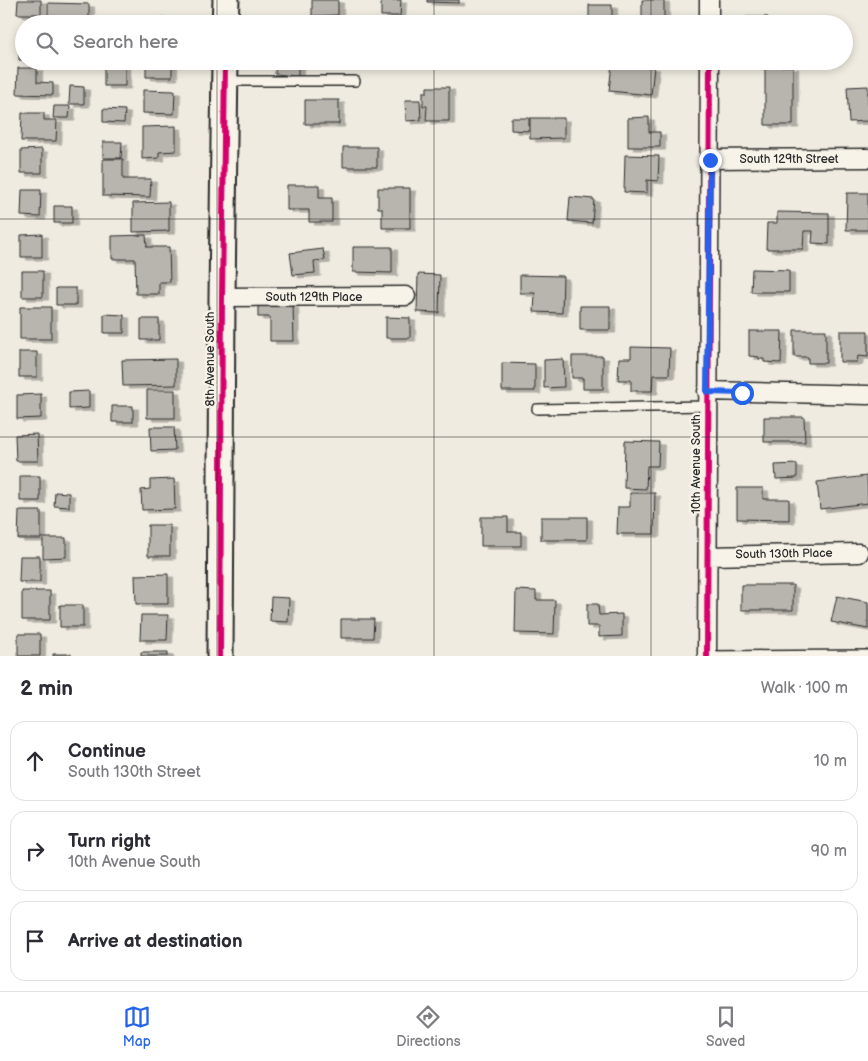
<!DOCTYPE html>
<meta charset="utf-8">
<style>
body{margin:0;font-family:"Balsamiq Sans",sans-serif;background:#f7f7f7;color:#2b2b33}
.stop{position:absolute;width:15px;height:15px;margin:-11px;border:4px solid #2563eb;border-radius:50%;background:#fff}
.stop.end{background:#2563eb;border-color:#fff;box-shadow:0 1px 5px #0008}
.list{margin:0;padding:0;list-style:none}
h2{display:flex;justify-content:space-between;align-items:center;height:65px;margin:0;padding:0 20px;font-size:21px}
h2 small{font-size:16px;font-weight:400;color:#7c7c81}
.list li{display:grid;grid-template-columns:32px 1fr auto;gap:15px;align-items:center;box-sizing:border-box;height:80px;margin:0 10px 10px;padding:0 10px;border:1px solid #e1e1e2;border-radius:15px}
.list b{display:block;font-size:19px;white-space:nowrap}
.list p{margin:0;font-size:16px;white-space:nowrap;color:#7c7c81}
.list em{font-size:16px;font-style:normal;color:#7c7c81}
.icon{flex:none;width:28px;height:28px;fill:none;stroke:currentColor;stroke-width:2;stroke-linecap:round;stroke-linejoin:round}
.map{position:relative;flex:none;width:868px;height:656px;overflow:hidden}
.search{position:absolute;background:#fff;box-shadow:0 2px 8px #0003;left:15px;right:15px;top:15px;height:55px;display:flex;align-items:center;gap:12px;box-sizing:border-box;padding:0 18px;border-radius:28px;color:#7c7c81;font-size:19px}
.sheet{height:335px;background:#fff}
nav{display:flex;justify-content:space-around;align-items:center;box-sizing:border-box;height:70px;border-top:1px solid #e1e1e2;background:#fff;font-size:14px;color:#7c7c81}
nav a{display:grid;justify-items:center;gap:2px}
nav .on{color:#2563eb}
.map>svg:first-child{display:block}
.building{fill:#b8b5ae;stroke:#2b2b2b;filter:url(#shadow)}
.lines{fill:none;stroke-linecap:round;stroke-linejoin:round}
.lane-casing{stroke:#2b2b2b;stroke-width:12}
.street-casing{stroke:#2b2b2b;stroke-width:21}
.secondary-casing{stroke:#2b2b2b;stroke-width:29}
.lane{stroke:#f7f3e8;stroke-width:9}
.street{stroke:#f7f3e8;stroke-width:18}
.secondary{stroke:#f7f3e8;stroke-width:25}
.cycleway-casing{stroke:#f7f3e8;stroke-width:9}
.cycleway{stroke:#d6006c;stroke-width:6}
.route{stroke:#2563eb;stroke-width:6}
.grid{fill:none;stroke:#2b2b2b;stroke-width:1;stroke-opacity:0.55}
.labels{text-anchor:middle;dominant-baseline:central;stroke-width:4.5;stroke-linejoin:round;paint-order:stroke}
.street-label{font-size:12px;fill:#2b2b2b;stroke:#f7f3e8}
</style>
<div class="map">
<svg width="868" height="656" viewBox="0 0 868 656">
<defs>
<filter id="shadow"><feDropShadow dx="5.5" dy="3" stdDeviation="0" flood-color="#0004"/></filter>
</defs>
<rect width="100%" height="100%" fill="#efebe0"/>
<filter id="ink" filterUnits="userSpaceOnUse"><feTurbulence type="fractalNoise" baseFrequency=".02" numOctaves="2"/><feDisplacementMap in="SourceGraphic" scale="10" xChannelSelector="R" yChannelSelector="G"/><feConvolveMatrix kernelMatrix="1 2 1 2 8 2 1 2 1" color-interpolation-filters="sRGB"/></filter>
<g filter="url(#ink)">
<path class="building" d="M 18,0 L 41,0 L 41,14 L 17,14 Z
M 312,0 L 338,0 L 338,15 L 312,16 Z
M 381,0 L 401,0 L 400,16 L 381,16 Z
M 427,0 L 459,0 L 459,3 L 427,2 Z
M 642,0 L 664,0 L 664,21 L 642,21 Z
M 48,3 L 89,4 L 89,23 L 48,23 Z
M 589,5 L 612,5 L 612,22 L 589,22 Z
M 746,17 L 768,17 L 768,24 L 746,24 Z
M 159,18 L 180,19 L 179,24 L 137,24 L 159,24 Z
M 19,33 L 24,33 L 24,60 L 19,60 Z
M 146,61 L 172,61 L 172,77 L 146,77 Z
M 276,61 L 298,61 L 298,76 L 275,74 Z
M 612,63 L 654,67 L 651,95 L 609,91 Z
M 104,66 L 125,66 L 125,86 L 104,86 Z
M 765,66 L 793,66 L 793,125 L 765,125 Z
M 18,68 L 37,68 L 37,82 L 53,83 L 53,95 L 17,94 Z
M 70,86 L 84,87 L 84,104 L 69,104 Z
M 868,86 L 868,121 L 849,122 L 847,87 Z
M 427,87 L 449,87 L 449,121 L 426,121 L 427,106 L 423,106 L 423,92 L 427,92 Z
M 143,90 L 175,91 L 174,114 L 143,113 Z
M 305,100 L 339,100 L 339,124 L 305,124 Z
M 405,100 L 420,100 L 421,120 L 406,121 Z
M 54,106 L 70,106 L 69,118 L 53,118 Z
M 103,109 L 125,110 L 124,123 L 103,122 Z
M 22,113 L 44,113 L 44,120 L 57,120 L 56,141 L 21,141 Z
M 649,117 L 649,132 L 660,132 L 660,147 L 628,147 L 628,118 Z
M 511,118 L 529,118 L 529,131 L 511,130 Z
M 530,118 L 564,118 L 564,138 L 530,139 Z
M 176,126 L 176,151 L 159,152 L 159,158 L 142,159 L 142,127 Z
M 103,142 L 122,142 L 121,158 L 103,158 Z
M 343,147 L 377,147 L 377,167 L 343,167 Z
M 42,149 L 42,173 L 21,173 L 21,150 Z
M 625,155 L 659,156 L 658,181 L 647,180 L 647,193 L 624,192 Z
M 103,159 L 123,159 L 123,179 L 151,179 L 150,197 L 103,196 Z
M 287,185 L 319,185 L 319,198 L 332,198 L 332,222 L 309,222 L 309,210 L 287,210 Z
M 378,188 L 410,188 L 410,228 L 382,228 L 382,208 L 378,208 Z
M 22,190 L 41,190 L 40,217 L 21,216 Z
M 847,193 L 868,193 L 868,230 L 846,230 Z
M 570,197 L 594,199 L 592,223 L 568,221 Z
M 169,202 L 169,231 L 133,232 L 133,203 Z
M 54,206 L 72,206 L 72,223 L 54,223 Z
M 777,212 L 829,213 L 829,244 L 812,243 L 813,231 L 804,231 L 803,249 L 766,249 L 767,223 L 777,223 Z
M 42,234 L 42,257 L 21,257 L 21,235 Z
M 146,235 L 147,247 L 169,247 L 170,282 L 159,282 L 159,294 L 136,294 L 135,259 L 112,259 L 112,236 Z
M 353,247 L 392,247 L 392,273 L 353,272 Z
M 323,249 L 325,260 L 314,261 L 315,273 L 293,275 L 290,253 Z
M 752,269 L 789,270 L 789,292 L 751,292 Z
M 22,271 L 43,271 L 43,297 L 22,297 Z
M 418,274 L 440,275 L 439,313 L 417,312 Z
M 520,275 L 563,276 L 562,313 L 534,312 L 535,293 L 520,293 Z
M 56,288 L 76,288 L 76,305 L 56,305 Z
M 258,305 L 293,305 L 294,341 L 270,341 L 270,317 L 258,317 Z
M 580,306 L 610,306 L 610,330 L 580,330 Z
M 20,307 L 51,307 L 51,339 L 20,339 Z
M 104,314 L 124,315 L 124,333 L 104,333 Z
M 386,317 L 410,318 L 410,338 L 386,338 Z
M 141,319 L 159,319 L 159,340 L 141,340 Z
M 794,330 L 826,330 L 826,363 L 808,363 L 808,357 L 794,357 Z
M 749,331 L 782,331 L 781,363 L 764,362 L 764,359 L 759,359 L 759,357 L 749,356 Z
M 840,331 L 868,331 L 868,357 L 858,356 L 857,362 L 840,362 Z
M 631,347 L 670,348 L 669,375 L 653,375 L 652,391 L 631,391 L 631,380 L 618,380 L 619,358 L 631,358 Z
M 19,352 L 37,352 L 37,377 L 19,377 Z
M 572,356 L 603,356 L 603,389 L 583,389 L 583,378 L 572,378 Z
M 176,359 L 176,385 L 123,386 L 122,360 Z
M 563,359 L 564,387 L 544,388 L 544,360 Z
M 502,363 L 535,364 L 535,391 L 502,391 Z
M 147,390 L 175,390 L 175,418 L 147,418 Z
M 89,391 L 89,408 L 69,409 L 69,392 Z
M 41,394 L 41,418 L 17,419 L 17,395 Z
M 112,406 L 133,406 L 133,422 L 112,422 Z
M 764,417 L 804,417 L 805,442 L 764,442 Z
M 150,427 L 174,427 L 175,450 L 151,451 Z
M 37,434 L 38,461 L 16,461 L 15,435 Z
M 625,441 L 659,442 L 658,466 L 647,466 L 646,489 L 624,488 Z
M 797,464 L 797,478 L 776,479 L 775,465 Z
M 20,476 L 40,476 L 40,501 L 20,501 Z
M 867,476 L 868,503 L 820,509 L 817,482 Z
M 174,479 L 175,509 L 142,510 L 141,490 L 150,489 L 150,480 Z
M 737,488 L 763,488 L 763,499 L 789,499 L 789,520 L 737,519 Z
M 55,492 L 69,493 L 69,507 L 54,506 Z
M 630,493 L 655,493 L 654,534 L 617,534 L 618,507 L 630,507 Z
M 19,511 L 41,511 L 41,539 L 18,539 Z
M 481,517 L 508,517 L 508,532 L 521,532 L 521,546 L 481,546 Z
M 541,517 L 587,517 L 587,540 L 541,540 Z
M 148,525 L 170,525 L 170,556 L 148,556 Z
M 43,538 L 66,538 L 66,557 L 43,558 Z
M 20,556 L 40,556 L 40,582 L 19,582 Z
M 168,574 L 168,604 L 136,604 L 135,575 Z
M 741,585 L 793,585 L 793,610 L 741,610 Z
M 516,590 L 536,591 L 536,600 L 555,600 L 554,634 L 515,633 Z
M 22,591 L 50,591 L 50,620 L 22,620 Z
M 837,596 L 868,602 L 868,629 L 831,622 Z
M 271,597 L 289,598 L 288,622 L 270,621 Z
M 587,604 L 598,604 L 599,615 L 622,614 L 622,636 L 599,637 L 599,626 L 587,626 Z
M 60,605 L 83,605 L 83,627 L 60,627 Z
M 141,615 L 168,615 L 167,640 L 140,640 Z
M 341,619 L 374,619 L 373,638 L 341,638 Z
M 18,634 L 40,634 L 40,656 L 18,656 Z
M 141,652 L 168,652 L 168,656 L 141,656 Z
M 53,654 L 71,654 L 71,656 L 53,656 Z"/>
<g class="lines">
<g class="lane-casing">
<path id="lane" d="M 227,81 L 355,81
M 537,409 L 707,406
M 707,656 L 868,655"/>
</g>
<g class="street-casing">
<path id="street" d="M 709,0 L 709,24
M 710,159 L 868,158
M 222,297 L 406,296
M 707,391 L 868,395
M 708,556 L 859,553
M 707,656 L 710,61"/>
</g>
<g class="secondary-casing">
<path id="secondary" d="M 225,24 L 226,0
M 220,656 L 222,297 L 225,61"/>
</g>
<use href="#lane" class="lane"/>
<use href="#street" class="street"/>
<use href="#secondary" class="secondary"/>
<g class="cycleway-casing">
<path id="cycleway" d="M 220,656 L 222,297 L 225,61
M 707,656 L 710,61"/>
</g>
<use href="#cycleway" class="cycleway"/>
</g>
</g>
<g class="lines" filter="url(#ink)">
<path class="route" d="M 710,160 L 707,392 L 742,393"/>
</g>
<path class="grid" d="M 217,0 L 217,24M 434,0 L 434,24M 651,0 L 651,24M 217,61 L 217,656M 434,61 L 434,656M 651,61 L 651,656M 0,219 L 868,219M 0,437 L 868,437"/>
<g class="labels">
<g class="street-label">
<text x="789" y="159">South 129th Street</text>
<text x="314" y="297">South 129th Place</text>
<text transform="translate(210 359) rotate(-90)">8th Avenue South</text>
<text transform="translate(696 464) rotate(-90)">10th Avenue South</text>
<text transform="translate(784 554) rotate(-1)">South 130th Place</text>
</g>
</g>
</svg>
<div class="stop" style="left:742px;top:393px"></div>
<div class="stop end" style="left:710px;top:160px"></div>
<div class="search"><svg class="icon" aria-label="search" viewBox="0 0 24 24"><circle cx="10" cy="10" r="6"/><path d="M15 15l6 6"/></svg>Search here</div>
</div>
<section class="sheet">
<h2>2 min<small>Walk · 100 m</small></h2>
<ul class="list">
<li><svg class="icon" aria-label="ahead" viewBox="0 0 24 24"><path d="M12 20V5M6 11l6-6 6 6"/></svg><div><b>Continue</b><p>South 130th Street</p></div><em>10 m</em></li>
<li><svg class="icon" aria-label="right" viewBox="0 0 24 24"><path d="M7 20v-9h11M14 6l5 5-5 5"/></svg><div><b>Turn right</b><p>10th Avenue South</p></div><em>90 m</em></li>
<li><svg class="icon" aria-label="arrive" viewBox="0 0 24 24"><path d="M6 21V4h12l-3 4 3 4H6"/></svg><div><b>Arrive at destination</b></div></li>
</ul>
</section>
<nav>
<a class="on"><svg class="icon" aria-label="map" viewBox="0 0 24 24"><path d="M3 6l6-2 6 2 6-2v14l-6 2-6-2-6 2zM9 4v14M15 6v14"/></svg>Map</a>
<a><svg class="icon" aria-label="directions" viewBox="0 0 24 24"><path d="M12 3l9 9-9 9-9-9zM9 14v-3h6M13 9l2 2-2 2"/></svg>Directions</a>
<a><svg class="icon" aria-label="saved" viewBox="0 0 24 24"><path d="M7 4h10v16l-5-4-5 4z"/></svg>Saved</a>
</nav>
